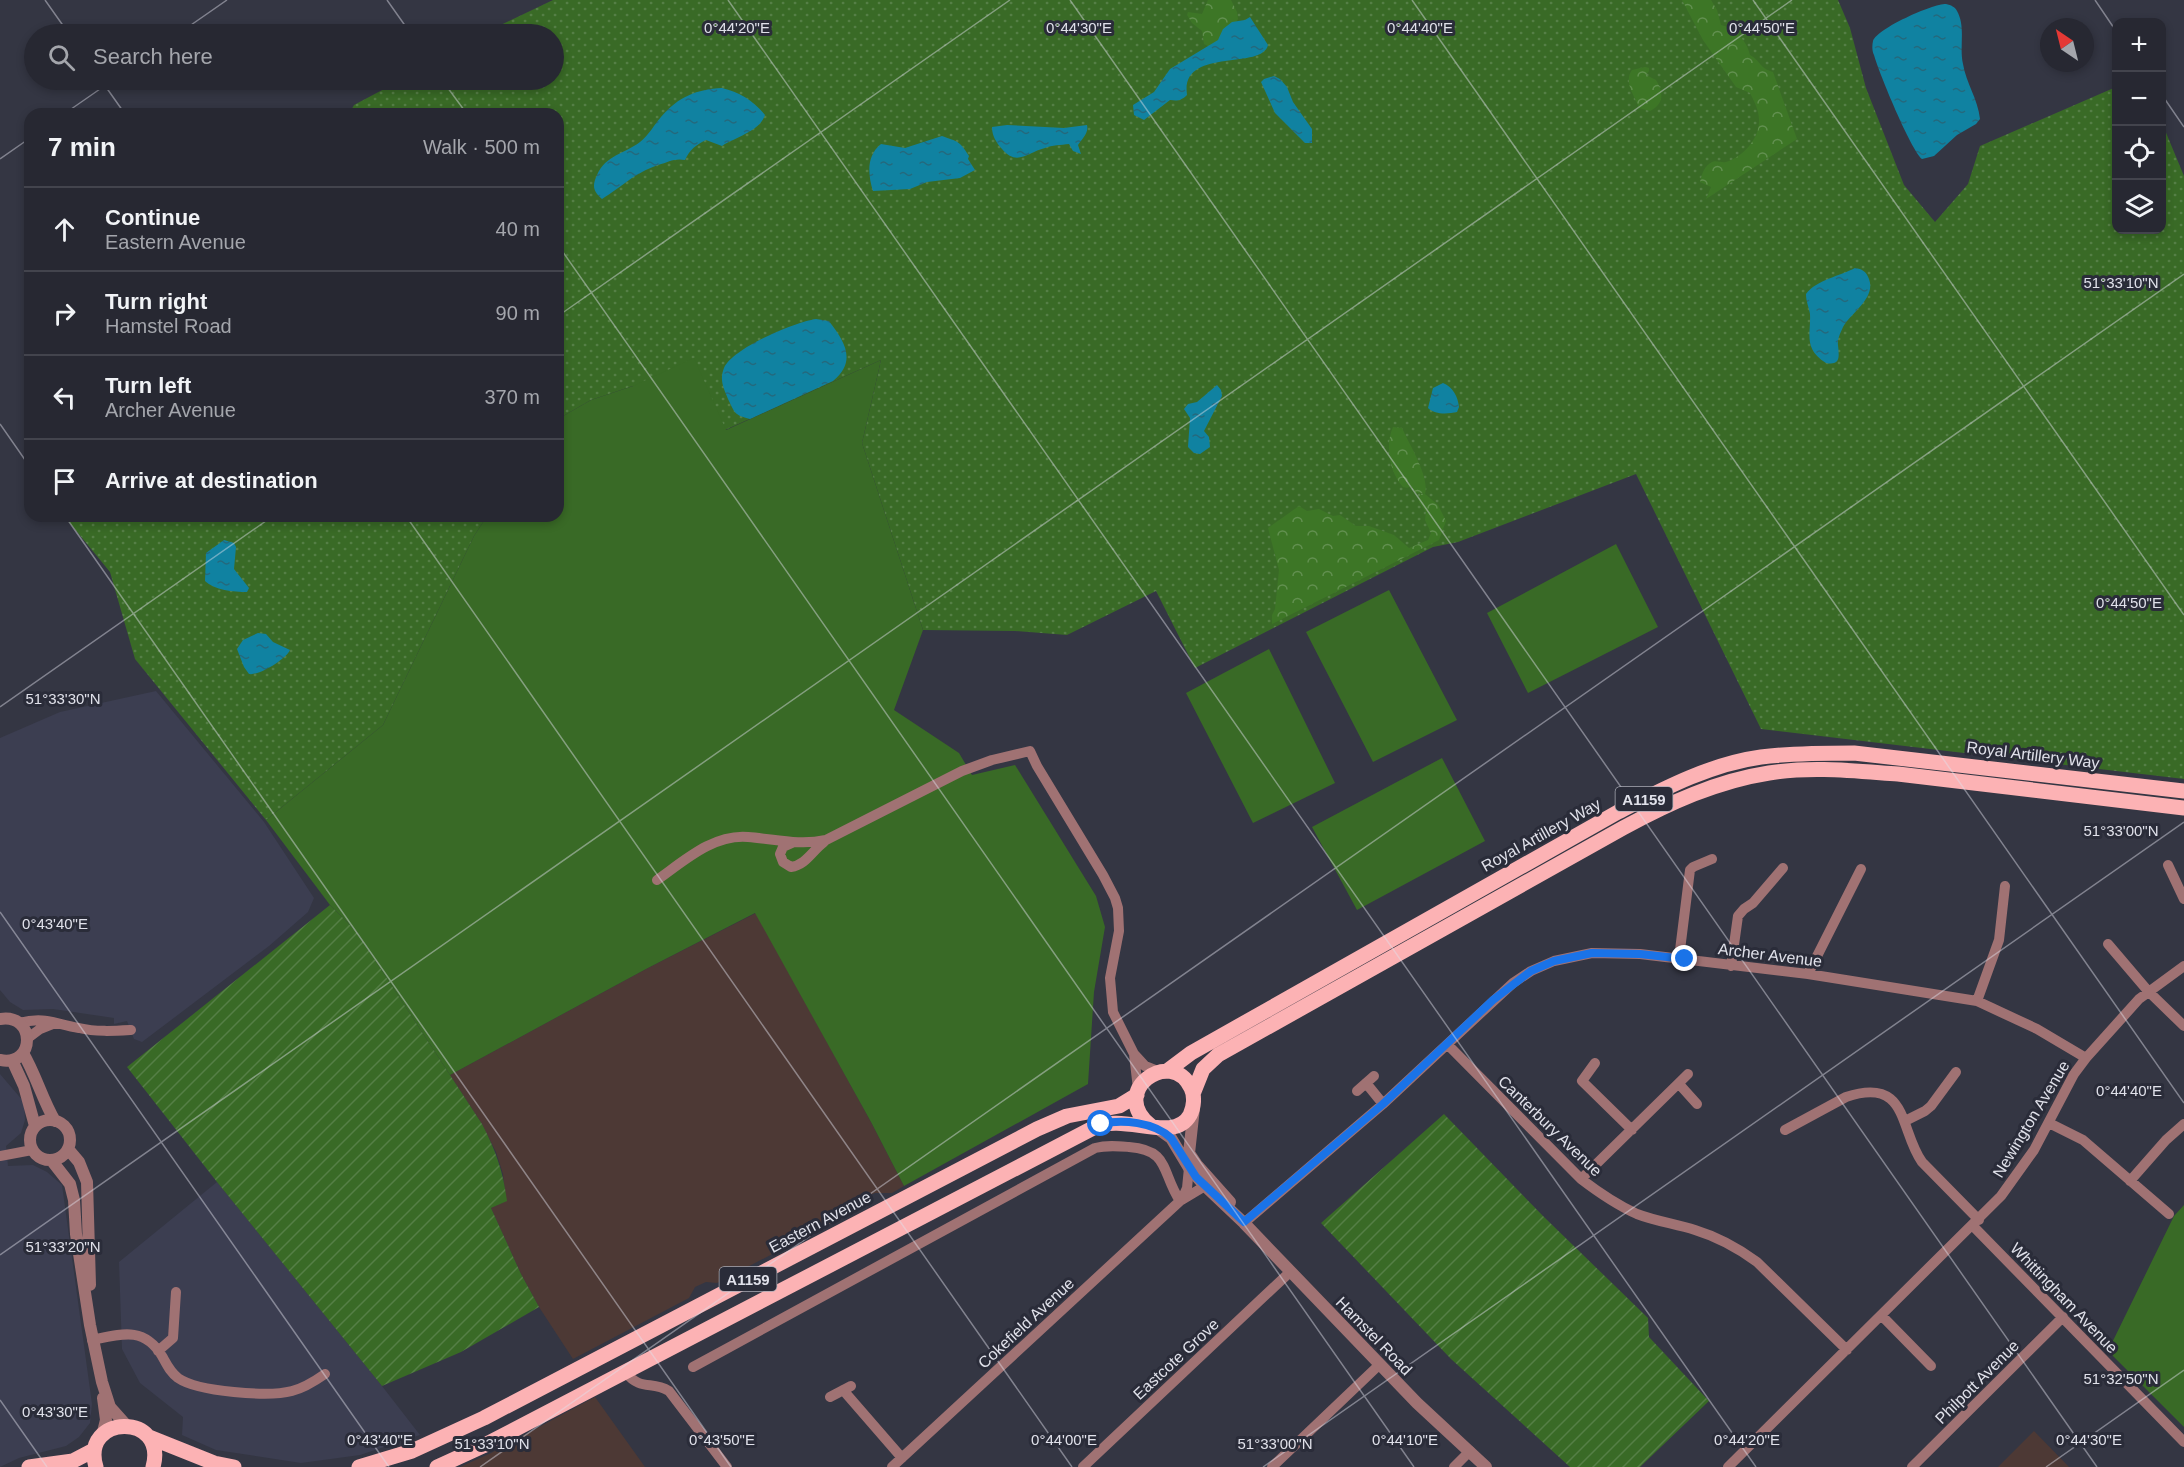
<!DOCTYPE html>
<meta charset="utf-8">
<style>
body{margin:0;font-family:Arial,sans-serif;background:#2f303a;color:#f1f3f6}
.controls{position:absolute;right:18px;top:18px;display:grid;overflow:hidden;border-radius:12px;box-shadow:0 3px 9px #0003}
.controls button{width:54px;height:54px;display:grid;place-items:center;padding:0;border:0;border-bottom:2px solid #43444d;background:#272832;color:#f1f3f6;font:30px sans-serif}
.compass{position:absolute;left:2040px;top:18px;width:54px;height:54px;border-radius:50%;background:#272832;box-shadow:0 3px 9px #0003;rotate:325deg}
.stop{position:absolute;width:18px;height:18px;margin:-14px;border:4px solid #1a73e8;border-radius:50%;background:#fff}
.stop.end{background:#1a73e8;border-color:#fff;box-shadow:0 2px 6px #0008}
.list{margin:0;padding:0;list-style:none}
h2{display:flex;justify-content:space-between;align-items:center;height:78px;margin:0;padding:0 24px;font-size:26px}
h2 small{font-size:20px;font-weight:400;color:#a4a6ac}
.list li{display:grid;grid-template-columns:39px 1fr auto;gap:18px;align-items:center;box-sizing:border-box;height:84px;padding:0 24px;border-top:2px solid #43444d}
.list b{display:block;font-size:22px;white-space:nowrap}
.list p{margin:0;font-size:20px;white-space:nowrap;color:#a4a6ac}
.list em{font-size:20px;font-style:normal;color:#a4a6ac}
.icon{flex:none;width:33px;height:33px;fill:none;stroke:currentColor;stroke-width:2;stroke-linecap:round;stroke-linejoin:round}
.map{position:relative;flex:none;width:2184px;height:1467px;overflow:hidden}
.search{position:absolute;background:#272832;box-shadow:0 3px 9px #0003;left:24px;top:24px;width:540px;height:66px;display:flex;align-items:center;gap:15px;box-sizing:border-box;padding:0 21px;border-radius:33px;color:#a4a6ac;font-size:22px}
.panel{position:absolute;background:#272832;box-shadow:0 3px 9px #0003;left:24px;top:108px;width:540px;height:414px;border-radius:18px}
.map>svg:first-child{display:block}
.built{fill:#3c3e51}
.education{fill:#4d3935}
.grass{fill:url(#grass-dots)}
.forest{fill:url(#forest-crowns)}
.park{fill:#396a26}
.garden{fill:url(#garden-furrows)}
.water{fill:url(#water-ripples)}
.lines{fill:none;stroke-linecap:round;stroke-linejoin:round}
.minor{stroke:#a07273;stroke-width:10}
.tertiary{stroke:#a07273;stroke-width:12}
.primary{stroke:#fcb2b4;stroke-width:15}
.route{stroke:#1a73e8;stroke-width:8}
.ticks{fill:none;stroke:#e0e1ea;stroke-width:1.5;stroke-opacity:0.45}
.labels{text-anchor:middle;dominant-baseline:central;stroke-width:6;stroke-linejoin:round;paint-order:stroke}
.shield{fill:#2a2c39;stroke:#a9abb5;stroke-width:1.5}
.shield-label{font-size:15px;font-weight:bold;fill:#e0e1ea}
.street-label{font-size:16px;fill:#e0e1ea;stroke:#2a2c39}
.ticks-label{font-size:15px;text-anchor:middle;fill:#e0e1ea;stroke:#2a2c39;stroke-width:6;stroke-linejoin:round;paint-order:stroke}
</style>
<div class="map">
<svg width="2184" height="1467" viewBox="0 0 2184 1467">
<defs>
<pattern id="grass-dots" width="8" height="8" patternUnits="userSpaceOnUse" patternTransform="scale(1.5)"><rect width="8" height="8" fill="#396a26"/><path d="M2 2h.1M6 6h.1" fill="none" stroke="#557f46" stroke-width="1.8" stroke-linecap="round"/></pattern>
<pattern id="forest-crowns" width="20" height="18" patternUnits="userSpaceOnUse" patternTransform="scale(1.5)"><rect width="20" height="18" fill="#3d7626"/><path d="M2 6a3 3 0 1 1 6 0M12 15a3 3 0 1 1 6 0" fill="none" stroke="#629050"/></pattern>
<pattern id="garden-furrows" width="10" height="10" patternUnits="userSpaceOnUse" patternTransform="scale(1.5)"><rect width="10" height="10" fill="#396a26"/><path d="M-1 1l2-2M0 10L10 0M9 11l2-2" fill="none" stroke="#557f46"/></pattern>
<pattern id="water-ripples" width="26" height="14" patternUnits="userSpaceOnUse" patternTransform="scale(1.5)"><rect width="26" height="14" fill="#1082a1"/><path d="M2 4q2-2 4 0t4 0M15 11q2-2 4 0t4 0" fill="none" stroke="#24697d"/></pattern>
</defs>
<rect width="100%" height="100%" fill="#343643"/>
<path class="built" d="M 156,691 L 264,822 L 314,898 L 308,912 L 269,946 L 142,1042 L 134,1039 L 127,1021 L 114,1024 L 114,1018 L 53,1009 L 23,1010 L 10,1002 L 0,990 L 0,738 L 60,712 Z
M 0,1074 L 24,1102 L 25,1120 L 21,1133 L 6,1146 L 8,1166 L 33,1165 L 47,1172 L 62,1185 L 92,1404 L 90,1423 L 79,1437 L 66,1446 L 19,1458 L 0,1467 Z
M 217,1182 L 382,1386 L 420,1435 L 360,1455 L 301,1463 L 216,1450 L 182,1435 L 183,1417 L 140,1383 L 122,1349 L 119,1262 Z"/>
<path class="education" d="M 756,913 L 871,1122 L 904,1186 L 892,1193 L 875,1193 L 870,1195 L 864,1199 L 860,1208 L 717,1283 L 706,1282 L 695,1287 L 689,1298 L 573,1359 L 539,1307 L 521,1274 L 491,1208 L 506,1201 L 503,1174 L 496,1152 L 482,1124 L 450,1075 L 646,969 Z
M 595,1397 L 645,1467 L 460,1467 L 491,1453 Z
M 2034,1431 L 2069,1467 L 1998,1467 Z"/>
<path class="grass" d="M 553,0 L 1838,0 L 1850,28 L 1866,88 L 1904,185 L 1935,222 L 1968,184 L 1980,146 L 2116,87 L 2116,230 L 2162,230 L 2162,123 L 2184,176 L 2184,779 L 1761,729 L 1636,474 L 1458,542 L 1433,547 L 1195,668 L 1156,591 L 1067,635 L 1015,631 L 923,630 L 862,443 L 881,360 L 725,430 L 633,386 L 591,400 L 558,419 L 558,114 L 349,114 L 354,105 L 401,80 L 554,80 L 554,34 L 482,34 Z
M 64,516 L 487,516 L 474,536 L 383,725 L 266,820 L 135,659 L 110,572 Z"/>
<path class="forest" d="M 1208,0 L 1231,0 L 1237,12 L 1238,19 L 1225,38 L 1208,46 L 1204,44 L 1202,31 L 1192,23 L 1187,15 L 1188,12 L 1202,14 Z
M 1682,0 L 1711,0 L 1717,10 L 1721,25 C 1735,28 1747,41 1750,55 C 1761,61 1759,68 1773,72 L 1797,139 L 1706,199 L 1711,187 L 1700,182 C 1702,174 1704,166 1712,162 C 1716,160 1721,163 1726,162 C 1743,157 1760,138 1759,120 C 1759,110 1754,101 1750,93 L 1736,87 L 1703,40 Z
M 1645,67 L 1649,68 L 1649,71 L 1646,75 L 1656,80 C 1664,93 1664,104 1650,111 L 1639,108 C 1635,96 1623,82 1632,70 Z
M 1393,427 L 1402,428 C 1409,444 1430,477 1425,494 L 1438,505 L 1446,521 L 1439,540 L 1272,624 L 1272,615 L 1275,609 L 1279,570 L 1268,528 L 1299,506 L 1307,511 L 1319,509 L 1333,516 L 1340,515 L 1356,526 L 1369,526 L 1394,535 L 1409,548 L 1428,540 L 1431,533 L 1425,520 L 1426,512 L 1419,502 L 1420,494 L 1425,493 L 1416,493 L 1411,486 L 1407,488 L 1403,487 C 1389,472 1385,445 1393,427 Z"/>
<path class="park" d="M 694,358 L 726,430 L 881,360 L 862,443 L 923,630 L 894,710 L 959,753 L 972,775 L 1015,765 L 1096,896 L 1105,927 L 1094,992 L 1088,1084 L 904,1186 L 871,1122 L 755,913 L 646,969 L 450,1075 L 356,931 L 330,905 L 266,820 L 383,725 L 474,536 L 487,516 L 558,516 L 558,419 L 591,400 L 633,386 Z
M 1616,544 L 1658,627 L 1528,693 L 1487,613 Z
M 1389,590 L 1457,720 L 1373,762 L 1306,632 Z
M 1269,649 L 1335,783 L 1253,823 L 1186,693 Z
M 1442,758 L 1485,841 L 1357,910 L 1312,827 Z
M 2184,1205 L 2184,1427 L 2108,1351 L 2174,1216 Z"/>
<path class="garden" d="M 330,905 L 356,931 L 482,1124 C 496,1151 503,1171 507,1201 L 491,1208 L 521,1274 L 539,1307 L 461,1352 L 382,1386 L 217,1182 L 127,1067 Z
M 1444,1114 L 1543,1216 L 1648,1318 L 1649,1337 L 1709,1401 L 1640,1467 L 1570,1467 L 1451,1359 L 1321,1223 Z"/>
<path class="water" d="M 1946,4 C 1951,5 1955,7 1957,11 C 1966,27 1959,47 1963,64 C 1966,83 1978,99 1980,119 L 1976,124 L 1957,135 L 1934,156 L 1922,159 C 1911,150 1879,73 1874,55 C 1872,51 1872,46 1873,41 C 1878,28 1932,4 1946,4 Z
M 1250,17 L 1268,45 C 1262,71 1180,46 1187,95 C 1181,101 1177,101 1170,100 L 1144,120 L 1134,115 L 1133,105 L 1154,92 L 1170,69 L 1218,40 L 1223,29 L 1232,22 L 1245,20 Z
M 1274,76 L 1280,79 L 1287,87 L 1293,102 L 1312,129 L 1312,143 L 1305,143 L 1275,113 L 1261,82 L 1264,79 Z
M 722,88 C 739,92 754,101 765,115 C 760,131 736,137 722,146 L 706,140 C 696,145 690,149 685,160 C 674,158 669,162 658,165 C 633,174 623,186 602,199 C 593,191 592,186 597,175 C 606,155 624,154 640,142 C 649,135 654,125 661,117 C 678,97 697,89 722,88 Z
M 1007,125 L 1064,128 L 1087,125 C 1089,133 1082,139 1078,145 L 1081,154 L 1073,151 L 1069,144 C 1061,145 1052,145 1045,148 C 1028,152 1017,167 1002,149 C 996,142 992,136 992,127 Z
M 942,136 C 958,142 959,140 969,156 L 968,159 L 975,170 L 960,178 L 927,182 L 910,189 L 873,191 C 868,175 866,156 881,144 L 905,148 Z
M 1855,268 C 1862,269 1866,271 1869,279 C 1876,298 1852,312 1843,327 C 1841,332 1837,339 1838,345 C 1839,356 1841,366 1826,363 C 1803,349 1811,334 1810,314 C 1809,307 1806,302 1806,294 C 1816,280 1840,276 1855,268 Z
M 816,319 L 829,321 C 845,342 857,361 833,381 L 750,419 C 734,415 735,413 728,399 C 724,389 719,380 724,368 C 733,348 795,322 816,319 Z
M 1443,383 C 1453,387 1458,397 1459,407 L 1457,412 C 1448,414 1435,415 1428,408 L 1433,388 Z
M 1217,385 L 1221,390 L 1222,396 L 1204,431 L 1209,437 L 1210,447 L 1200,454 L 1194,453 L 1188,447 L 1190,418 L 1184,409 L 1188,404 L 1197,402 Z
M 224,540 L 234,543 L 236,547 L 234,569 L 249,588 L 247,592 C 234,592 214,590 205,581 L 206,553 Z
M 258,633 L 266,634 L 273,642 L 290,650 C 286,659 259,676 249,674 L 244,667 L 237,649 L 243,640 Z"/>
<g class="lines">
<path class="minor" d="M 792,843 L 783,847 L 780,854 L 783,862 L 791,867 C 806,865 812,851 824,842
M 2168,865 L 2184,899
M 657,880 C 684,861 713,834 748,837 C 775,839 799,846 826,840 L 962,771 L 992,760 L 1030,751 L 1037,766 L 1103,875 L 1115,898 L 1118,908 L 1119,931 L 1110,978 L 1113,1012 L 1134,1054 L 1145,1066 L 1160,1072
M 2108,944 L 2148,991 L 2184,1026
M 1679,958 L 1690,870 L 1693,867 L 1712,859
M 1731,966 L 1738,916 L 1744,909 L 1753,903 L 1783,868
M 1808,974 L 1861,869
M 1977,1001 L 1999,940 L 2005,886
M 19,1023 C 45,1016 55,1024 79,1028 C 96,1032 113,1031 131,1030
M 28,1038 L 40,1029 L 55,1023
M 1448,1045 L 1581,1179 C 1598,1192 1617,1205 1637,1214 C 1655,1221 1676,1224 1695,1230 C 1718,1237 1738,1248 1757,1262 L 1847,1350
M 1134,1054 L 1138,1089
M 1595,1063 L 1582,1081 L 1632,1130
M 1366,1083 L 1383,1104
M 1679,1084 L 1697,1104
M 1357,1091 L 1374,1076
M 1905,1121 L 1925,1111 L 1931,1106 L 1956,1072
M 2049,1123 L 2083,1140 L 2169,1214
M 1785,1130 L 1846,1097 C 1909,1076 1899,1130 1922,1162 L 1979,1220
M 0,1156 L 32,1150
M 1581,1179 L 1688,1074
M 2130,1181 L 2166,1140 L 2184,1124
M 1182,1199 L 1187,1188 L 1189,1168
M 1244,1223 L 1383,1104 L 1513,983 L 1531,971 L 1554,961 L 1592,953 L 1640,954 L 1808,974 L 1977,1001 L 2037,1029 L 2086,1058
M 1973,1226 L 2184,1442
M 1882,1316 L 1931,1366
M 92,1340 C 121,1334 144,1326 162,1356 C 167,1365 170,1372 178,1378 C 198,1392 269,1397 292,1391 C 304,1388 315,1381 325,1374
M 158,1351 L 173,1338 L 176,1292
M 693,1367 L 1095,1148 C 1107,1145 1117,1146 1129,1147 C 1170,1150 1161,1172 1180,1201
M 625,1372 C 642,1392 651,1380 669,1391 L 727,1467
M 843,1390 L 902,1458
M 830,1397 L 851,1386
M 892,1467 L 1180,1201 L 1205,1186 L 1205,1178
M 1083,1467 L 1290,1272
M 1272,1467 L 1379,1365
M 1454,1467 L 1470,1451
M 1728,1467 L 2001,1196 L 2034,1150 L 2074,1074 L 2086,1058 L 2139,999 L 2184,966
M 1912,1467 L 2063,1317"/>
<path class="tertiary" d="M 0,1019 C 36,1013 36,1067 0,1060
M 23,1053 C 36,1075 42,1099 55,1121
M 12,1060 L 24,1086 L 35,1126
M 1194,1108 L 1189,1153 L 1197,1165 L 1230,1202
M30 1140a20 20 0 1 1 40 0a20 20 0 1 1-40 0Z
M 1157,1128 L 1171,1138 L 1189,1168 L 1205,1186 L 1244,1223 L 1417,1403 L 1486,1467
M 68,1149 L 79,1162 L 87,1182 L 90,1285
M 52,1161 L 70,1184 L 74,1200 L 76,1234 L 90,1325 L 102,1382 L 110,1407 L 127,1426
M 102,1436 L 106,1420 L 103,1398"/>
<path class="primary" d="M 1167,1071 L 1191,1053 L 1618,812 C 1663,789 1710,764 1761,757 C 1792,753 1823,753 1854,753 L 2184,791
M 1193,1094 L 1203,1069 L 1218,1055 L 1623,828 C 1669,803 1717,781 1769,773 C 1811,766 1855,771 1898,774 L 2184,808
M 149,1437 L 214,1463 L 234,1467
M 29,1467 L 73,1461 L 94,1450
M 96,1467 C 80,1414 168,1412 153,1467
M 359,1467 L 412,1451 L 484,1418 L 1037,1129 L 1067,1116 L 1119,1106 L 1137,1095
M 437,1467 L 483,1446 L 1095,1127 C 1125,1113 1174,1144 1190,1115 C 1194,1107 1195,1096 1191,1088 C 1171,1046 1107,1092 1151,1126"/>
</g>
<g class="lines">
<path class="route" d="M 1101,1124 C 1122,1119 1154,1122 1171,1138 L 1196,1177 L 1244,1222 L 1383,1104 L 1493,1000 L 1531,971 L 1554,961 L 1592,953 L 1640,954 L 1685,959"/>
</g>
<path class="ticks" d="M 45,0 L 69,34M 387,0 L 411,34M 728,0 L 1756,1467M 1070,0 L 2097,1467M 1412,0 L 2184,1103M 1753,0 L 2184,615M 2095,0 L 2116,31M 178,34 L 227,0M 101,80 L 125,114M 442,80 L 467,114M 2162,95 L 2184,127M 64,114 L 113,80M 0,159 L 30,138M 558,245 L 1414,1467M 558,316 L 1010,0M 0,424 L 30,467M 65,516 L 731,1467M 406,516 L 1072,1467M 0,707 L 273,516M 0,912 L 389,1467M 0,1255 L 1792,0M 0,1400 L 47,1467M 480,1467 L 2184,274M 1263,1467 L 2184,822M 2046,1467 L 2184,1370"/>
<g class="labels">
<g class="shield">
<rect x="1615.5" y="787" width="57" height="24" rx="4.5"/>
<rect x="719.5" y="1267" width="57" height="24" rx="4.5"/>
</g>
<g class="shield-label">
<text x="1644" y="799">A1159</text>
<text x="748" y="1279">A1159</text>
</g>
<g class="street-label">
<text transform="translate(2033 755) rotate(7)">Royal Artillery Way</text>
<text transform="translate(1541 835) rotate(-29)">Royal Artillery Way</text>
<text transform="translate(1770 955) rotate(7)">Archer Avenue</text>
<text transform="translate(2031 1119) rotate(-59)">Newington Avenue</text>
<text transform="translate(1550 1126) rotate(44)">Canterbury Avenue</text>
<text transform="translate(820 1222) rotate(-28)">Eastern Avenue</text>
<text transform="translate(2064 1298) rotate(46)">Whittingham Avenue</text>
<text transform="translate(1026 1323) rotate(-43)">Cokefield Avenue</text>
<text transform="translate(1374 1336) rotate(46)">Hamstel Road</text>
<text transform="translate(1176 1359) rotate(-43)">Eastcote Grove</text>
<text transform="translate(1977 1382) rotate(-45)">Philpott Avenue</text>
</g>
</g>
<g class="ticks-label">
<text x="1420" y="33">0°44'40"E</text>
<text x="737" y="33">0°44'20"E</text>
<text x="1079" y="33">0°44'30"E</text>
<text x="1762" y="33">0°44'50"E</text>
<text x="2121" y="288">51°33'10"N</text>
<text x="2129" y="608">0°44'50"E</text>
<text x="63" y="704">51°33'30"N</text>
<text x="2121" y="836">51°33'00"N</text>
<text x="55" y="929">0°43'40"E</text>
<text x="2129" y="1096">0°44'40"E</text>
<text x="63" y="1252">51°33'20"N</text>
<text x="2121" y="1384">51°32'50"N</text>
<text x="55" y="1417">0°43'30"E</text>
<text x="380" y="1445">0°43'40"E</text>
<text x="722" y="1445">0°43'50"E</text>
<text x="1064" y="1445">0°44'00"E</text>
<text x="1405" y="1445">0°44'10"E</text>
<text x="1747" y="1445">0°44'20"E</text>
<text x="2089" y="1445">0°44'30"E</text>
<text x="492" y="1449">51°33'10"N</text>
<text x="1275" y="1449">51°33'00"N</text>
</g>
</svg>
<div class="controls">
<button>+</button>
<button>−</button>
<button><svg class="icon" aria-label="locate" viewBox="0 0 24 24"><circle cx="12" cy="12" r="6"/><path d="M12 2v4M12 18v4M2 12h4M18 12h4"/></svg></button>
<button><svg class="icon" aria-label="layers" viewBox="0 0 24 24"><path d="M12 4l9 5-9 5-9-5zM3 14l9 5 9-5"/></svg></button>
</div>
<svg class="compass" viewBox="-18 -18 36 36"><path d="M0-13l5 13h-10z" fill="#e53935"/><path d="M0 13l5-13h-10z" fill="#a4a6ac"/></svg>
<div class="stop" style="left:1101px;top:1124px"></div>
<div class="stop end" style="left:1685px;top:959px"></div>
<div class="search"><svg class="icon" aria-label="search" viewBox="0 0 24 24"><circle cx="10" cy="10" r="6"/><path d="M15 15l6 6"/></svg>Search here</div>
<section class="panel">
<h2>7 min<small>Walk · 500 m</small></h2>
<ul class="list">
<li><svg class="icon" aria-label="ahead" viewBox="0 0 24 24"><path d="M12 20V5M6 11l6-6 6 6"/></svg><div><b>Continue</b><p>Eastern Avenue</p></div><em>40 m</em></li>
<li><svg class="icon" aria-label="right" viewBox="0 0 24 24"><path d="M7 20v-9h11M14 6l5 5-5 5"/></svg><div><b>Turn right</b><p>Hamstel Road</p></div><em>90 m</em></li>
<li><svg class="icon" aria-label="left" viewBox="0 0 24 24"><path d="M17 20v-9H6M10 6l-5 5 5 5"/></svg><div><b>Turn left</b><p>Archer Avenue</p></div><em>370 m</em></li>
<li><svg class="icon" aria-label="arrive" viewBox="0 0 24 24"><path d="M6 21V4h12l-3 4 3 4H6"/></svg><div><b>Arrive at destination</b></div></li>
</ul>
</section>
</div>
